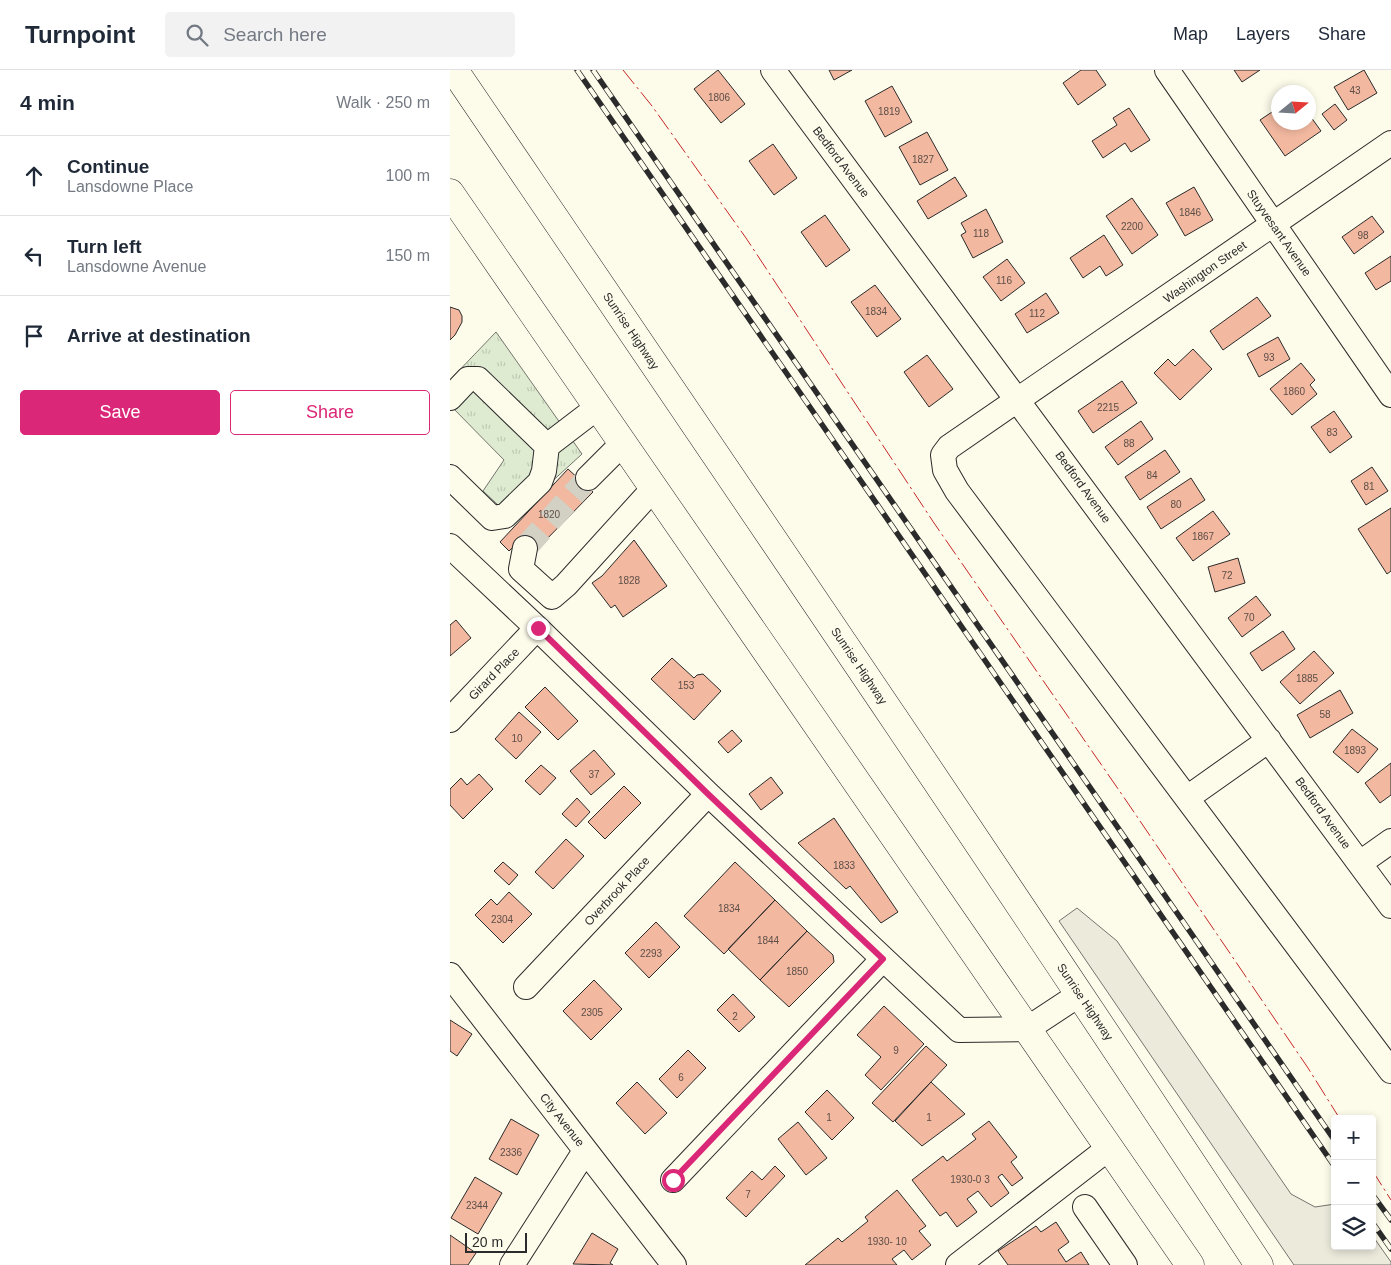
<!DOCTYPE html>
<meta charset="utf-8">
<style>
body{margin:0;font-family:Arial,sans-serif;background:#f2f2f3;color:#1f2937}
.controls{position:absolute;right:15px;bottom:15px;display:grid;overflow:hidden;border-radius:5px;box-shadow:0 2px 8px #0003}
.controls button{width:45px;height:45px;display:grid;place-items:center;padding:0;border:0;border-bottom:1px solid #e0e1e3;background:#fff;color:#1f2937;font:25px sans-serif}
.compass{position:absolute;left:821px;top:15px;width:45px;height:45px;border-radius:50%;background:#fff;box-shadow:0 2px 8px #0003;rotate:72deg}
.scale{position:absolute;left:15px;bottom:12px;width:62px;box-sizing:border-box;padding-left:5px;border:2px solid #2b2b2b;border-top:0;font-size:14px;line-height:18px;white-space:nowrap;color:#2b2b2b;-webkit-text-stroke:4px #fdfbea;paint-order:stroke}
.stop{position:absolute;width:15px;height:15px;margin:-11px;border:4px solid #db2777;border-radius:50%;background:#fff}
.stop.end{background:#db2777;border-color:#fff;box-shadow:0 1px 5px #0008}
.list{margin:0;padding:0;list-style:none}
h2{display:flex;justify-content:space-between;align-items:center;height:65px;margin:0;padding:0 20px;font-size:21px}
h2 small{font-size:16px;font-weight:400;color:#747a83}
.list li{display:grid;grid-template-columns:32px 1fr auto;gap:15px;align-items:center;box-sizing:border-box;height:80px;padding:0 20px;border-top:1px solid #e0e1e3}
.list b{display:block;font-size:19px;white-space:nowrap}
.list p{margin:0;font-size:16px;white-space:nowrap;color:#747a83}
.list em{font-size:16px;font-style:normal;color:#747a83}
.actions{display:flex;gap:10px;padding:15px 20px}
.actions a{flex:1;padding:11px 0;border:1px solid #db2777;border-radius:5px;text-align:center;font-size:18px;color:#db2777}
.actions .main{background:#db2777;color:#fff}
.icon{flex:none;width:28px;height:28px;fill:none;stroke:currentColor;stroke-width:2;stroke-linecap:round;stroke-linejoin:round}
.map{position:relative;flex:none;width:941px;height:1195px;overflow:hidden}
header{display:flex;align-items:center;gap:30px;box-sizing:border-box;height:70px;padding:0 25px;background:#fff;border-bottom:1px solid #e0e1e3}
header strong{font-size:24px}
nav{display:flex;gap:28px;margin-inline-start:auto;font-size:18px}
.search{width:350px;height:45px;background:#f2f2f3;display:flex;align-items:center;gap:12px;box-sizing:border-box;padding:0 18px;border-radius:5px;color:#747a83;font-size:19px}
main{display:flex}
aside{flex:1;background:#fff}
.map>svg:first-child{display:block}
.grass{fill:url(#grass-tufts);stroke:#74746e}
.parking{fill:#eceadb;stroke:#74746e}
.building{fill:#f2b8a0;stroke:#2b2b2b}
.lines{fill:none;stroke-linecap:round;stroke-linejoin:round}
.minor-tunnel{stroke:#d3d1c4;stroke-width:24;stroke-dasharray:24 12;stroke-linecap:butt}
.minor-casing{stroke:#2b2b2b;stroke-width:26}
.highway-casing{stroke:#2b2b2b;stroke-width:29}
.minor{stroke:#fdfbea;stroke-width:24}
.highway{stroke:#fdfbea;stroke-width:28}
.rail-casing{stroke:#2b2b2b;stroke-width:5.5}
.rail{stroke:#fdfbea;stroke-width:4;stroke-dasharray:11;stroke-linecap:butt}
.power{stroke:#c62828;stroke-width:1;stroke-dasharray:18 4 2.5 4;stroke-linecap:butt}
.route{stroke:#db2777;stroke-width:6}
.labels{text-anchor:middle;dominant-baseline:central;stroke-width:4;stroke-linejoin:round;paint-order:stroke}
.number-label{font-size:10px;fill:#5d4e48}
.street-label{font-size:12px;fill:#2b2b2b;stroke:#fdfbea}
</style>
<header>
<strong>Turnpoint</strong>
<div class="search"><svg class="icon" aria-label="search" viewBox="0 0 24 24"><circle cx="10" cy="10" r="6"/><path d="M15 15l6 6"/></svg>Search here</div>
<nav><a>Map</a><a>Layers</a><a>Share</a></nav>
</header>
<main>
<aside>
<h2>4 min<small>Walk · 250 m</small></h2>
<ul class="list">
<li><svg class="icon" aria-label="ahead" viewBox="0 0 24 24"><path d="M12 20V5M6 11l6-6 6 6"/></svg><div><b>Continue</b><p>Lansdowne Place</p></div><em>100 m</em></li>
<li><svg class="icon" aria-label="left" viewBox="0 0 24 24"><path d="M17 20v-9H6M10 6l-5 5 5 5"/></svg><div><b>Turn left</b><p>Lansdowne Avenue</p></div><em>150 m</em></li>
<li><svg class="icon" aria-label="arrive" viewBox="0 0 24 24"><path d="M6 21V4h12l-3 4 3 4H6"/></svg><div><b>Arrive at destination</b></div></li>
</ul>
<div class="actions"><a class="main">Save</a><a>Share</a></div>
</aside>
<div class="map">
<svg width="941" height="1195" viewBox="0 0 941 1195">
<defs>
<pattern id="grass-tufts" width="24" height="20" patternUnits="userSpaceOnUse" patternTransform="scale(1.25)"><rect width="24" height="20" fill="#deebd1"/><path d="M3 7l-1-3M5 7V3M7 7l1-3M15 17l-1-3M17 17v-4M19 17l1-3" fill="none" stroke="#bfcab4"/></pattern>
</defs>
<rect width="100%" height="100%" fill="#fdfbea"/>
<path class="grass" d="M 46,262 L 132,384 L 62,448 L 33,421 L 54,390 L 0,335 L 0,310 Z"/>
<path class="parking" d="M 627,838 L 667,871 L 841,1124 L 865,1137 L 885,1134 L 885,1176 L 922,1176 L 922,1165 L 941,1192 L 941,1195 L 844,1195 L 609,851 Z"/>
<path class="building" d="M 268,0 L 295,34 L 271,53 L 244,19 Z
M 379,0 L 402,0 L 384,10 Z
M 631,0 L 646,0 L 656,15 L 628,35 L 613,13 Z
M 784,0 L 810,0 L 792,12 Z
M 914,0 L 927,23 L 898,40 L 884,17 Z
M 442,16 L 462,52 L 435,67 L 415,31 Z
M 885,34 L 897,50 L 884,60 L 872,44 Z
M 679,38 L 700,70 L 681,82 L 675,73 L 653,88 L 642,71 L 667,55 L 663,48 Z
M 828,38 L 828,52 L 858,52 L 858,43 L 871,61 L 835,86 L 810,50 Z
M 477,62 L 498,100 L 470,115 L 449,77 Z
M 323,74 L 347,108 L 324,125 L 299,91 Z
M 505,107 L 517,126 L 478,149 L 467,131 Z
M 744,117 L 763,150 L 735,166 L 716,133 Z
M 682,128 L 708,165 L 682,184 L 656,146 Z
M 536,139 L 553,172 L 523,188 L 511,165 L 516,162 L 511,153 Z
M 375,145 L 400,180 L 376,197 L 351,162 Z
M 922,146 L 934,162 L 904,184 L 892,167 Z
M 654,165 L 673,195 L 656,206 L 650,196 L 633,208 L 620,188 Z
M 941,186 L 941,211 L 926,220 L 915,203 Z
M 557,189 L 575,213 L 551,231 L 533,207 Z
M 425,215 L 451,249 L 427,267 L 401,232 Z
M 596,223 L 609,243 L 577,263 L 565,244 Z
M 807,227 L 821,246 L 773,280 L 760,261 Z
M 0,237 L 9,240 L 12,246 L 12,252 L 5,265 L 0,270 Z
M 828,267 L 840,289 L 809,307 L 797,284 Z
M 743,279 L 762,299 L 730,330 L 704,303 L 718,289 L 725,296 Z
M 477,285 L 503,319 L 479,337 L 454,302 Z
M 851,293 L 865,310 L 860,315 L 867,324 L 842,345 L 820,319 Z
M 672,311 L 687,333 L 643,363 L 628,341 Z
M 884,341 L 902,367 L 880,383 L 861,357 Z
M 691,351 L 703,369 L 668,395 L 655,377 Z
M 715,380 L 730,402 L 690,430 L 675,407 Z
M 922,397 L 938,421 L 916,435 L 901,411 Z
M 118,399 L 143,422 L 88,478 L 75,466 L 59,481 L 50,472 Z
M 741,408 L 755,430 L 711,459 L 697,437 Z
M 941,438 L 941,501 L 937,504 L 908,459 Z
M 763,441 L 780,464 L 743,491 L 726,468 Z
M 184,470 L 217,516 L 173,547 L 165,535 L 161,538 L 142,513 L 152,506 Z
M 788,488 L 795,513 L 765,522 L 758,497 Z
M 806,526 L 821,545 L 792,567 L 778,548 Z
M 6,550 L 21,568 L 0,586 L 0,555 Z
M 833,561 L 845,579 L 812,601 L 800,583 Z
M 864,581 L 884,603 L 850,634 L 830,612 Z
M 222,588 L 244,608 L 247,605 L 253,604 L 271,621 L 244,650 L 201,609 Z
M 95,617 L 128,651 L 108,670 L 75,637 Z
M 890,620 L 903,643 L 860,668 L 847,645 Z
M 69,642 L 91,662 L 66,689 L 45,669 Z
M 902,659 L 928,679 L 908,703 L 883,682 Z
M 282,660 L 292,671 L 278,683 L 268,672 Z
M 144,680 L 165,704 L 141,725 L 120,701 Z
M 941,693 L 941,725 L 930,733 L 915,713 Z
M 91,695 L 106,708 L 90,725 L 75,711 Z
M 29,704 L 43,719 L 13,749 L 0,735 L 0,719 L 11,708 L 17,715 Z
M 321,707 L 333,723 L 311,740 L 299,724 Z
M 174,716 L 191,733 L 155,769 L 138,752 Z
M 127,728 L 140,742 L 126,757 L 112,744 Z
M 384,748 L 448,842 L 431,853 L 400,816 L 396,819 L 348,773 Z
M 116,769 L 134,786 L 103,819 L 85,802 Z
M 53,792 L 68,805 L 59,815 L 44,801 Z
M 285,792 L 325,830 L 274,884 L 234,846 Z
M 59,822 L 82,844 L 53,873 L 25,845 L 41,829 L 47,835 Z
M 325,830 L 357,861 L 310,910 L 278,879 Z
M 206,852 L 230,877 L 199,908 L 175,883 Z
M 357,861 L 383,885 L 384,892 L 339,937 L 310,910 Z
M 144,910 L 172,939 L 141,970 L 113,941 Z
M 283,924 L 305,947 L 289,962 L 267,940 Z
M 434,936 L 474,974 L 431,1020 L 415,1005 L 431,987 L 407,965 Z
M 0,950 L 22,964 L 7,986 L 0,981 Z
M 476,976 L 497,995 L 443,1052 L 422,1033 Z
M 238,980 L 256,998 L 227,1028 L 209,1009 Z
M 187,1012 L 217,1043 L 195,1064 L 166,1033 Z
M 481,1012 L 515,1044 L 472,1076 L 445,1051 Z
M 377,1020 L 404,1048 L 382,1070 L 355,1042 Z
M 61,1049 L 89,1065 L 67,1105 L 39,1089 Z
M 539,1051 L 567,1087 L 561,1092 L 573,1108 L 562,1116 L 552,1104 L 548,1107 L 559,1123 L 541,1137 L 528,1121 L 517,1129 L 527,1142 L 507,1157 L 496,1142 L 490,1146 L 462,1110 L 493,1086 L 497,1091 L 526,1069 L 522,1064 Z
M 348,1052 L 377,1088 L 356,1105 L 328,1069 Z
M 325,1096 L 335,1106 L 296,1147 L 276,1128 L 302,1101 L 312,1110 Z
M 25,1107 L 52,1123 L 28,1164 L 1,1148 Z
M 447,1120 L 476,1156 L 469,1161 L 481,1175 L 462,1190 L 454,1180 L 442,1189 L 447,1195 L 355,1195 L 388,1168 L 392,1172 L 418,1151 L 415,1147 Z
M 606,1152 L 619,1172 L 608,1180 L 616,1192 L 631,1182 L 639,1195 L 558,1195 L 548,1181 L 586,1156 L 591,1162 Z
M 142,1163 L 168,1179 L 160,1193 L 163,1195 L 123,1194 Z
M 0,1165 L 26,1183 L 18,1195 L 0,1195 Z"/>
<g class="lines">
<path class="minor-tunnel" d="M 75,478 L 138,408"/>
<g class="minor-casing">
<path id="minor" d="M 323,0 L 941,836
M 717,0 L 941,325
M 941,73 L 499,377 L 493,385 L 495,400 L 507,421 L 941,1001
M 0,328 L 18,309 L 28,309 L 97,376
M 0,407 L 42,448 L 55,446 L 90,412 L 94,401 L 97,376 L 148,337
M 138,408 L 173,373
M 0,476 L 87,558 L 258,724 L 509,960 L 577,959 L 630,924
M 75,478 L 71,499 L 102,527 L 116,515 L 204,418
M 0,650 L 87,558
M 737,728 L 819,670
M 910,793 L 941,771
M 0,905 L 224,1195
M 76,917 L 258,724
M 223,1110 L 433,889
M 635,1137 L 675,1195
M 62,1195 L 135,1081
M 508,1195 L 659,1078"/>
</g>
<g class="highway-casing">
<path id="highway" d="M 4,0 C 274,397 545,794 809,1195
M 0,123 L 740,1195"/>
</g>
<use href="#minor" class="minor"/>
<use href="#highway" class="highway"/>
<g class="rail-casing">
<path id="rail" d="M 127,0 L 885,1097
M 143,0 L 885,1071
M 922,1124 L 941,1150
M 922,1152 L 941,1179"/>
</g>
<use href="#rail" class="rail"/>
<path class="power" d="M 173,0 L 202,36 L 296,168 L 484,453 L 673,726 L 858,998 L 890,1049
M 922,1100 L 941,1130"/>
</g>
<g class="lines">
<path class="route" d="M 88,558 L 258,724 L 433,889 L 223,1110"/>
</g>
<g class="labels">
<g class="number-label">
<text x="905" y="20">43</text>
<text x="269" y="27">1806</text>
<text x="439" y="41">1819</text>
<text x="473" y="89">1827</text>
<text x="740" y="142">1846</text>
<text x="682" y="156">2200</text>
<text x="531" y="163">118</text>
<text x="913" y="165">98</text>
<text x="554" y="210">116</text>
<text x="426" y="241">1834</text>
<text x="587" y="243">112</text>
<text x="819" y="287">93</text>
<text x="844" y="321">1860</text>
<text x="658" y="337">2215</text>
<text x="882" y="362">83</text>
<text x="679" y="373">88</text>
<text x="702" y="405">84</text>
<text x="919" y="416">81</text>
<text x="726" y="434">80</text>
<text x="99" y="444">1820</text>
<text x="753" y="466">1867</text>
<text x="777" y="505">72</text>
<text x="179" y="510">1828</text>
<text x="799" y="547">70</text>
<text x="857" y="608">1885</text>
<text x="236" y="615">153</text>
<text x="875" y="644">58</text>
<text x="67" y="668">10</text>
<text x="905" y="680">1893</text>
<text x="144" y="704">37</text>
<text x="394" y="795">1833</text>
<text x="279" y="838">1834</text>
<text x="52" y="849">2304</text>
<text x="318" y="870">1844</text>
<text x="201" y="883">2293</text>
<text x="347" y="901">1850</text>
<text x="142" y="942">2305</text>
<text x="285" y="946">2</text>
<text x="446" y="980">9</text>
<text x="231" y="1007">6</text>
<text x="379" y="1047">1</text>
<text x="479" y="1047">1</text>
<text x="61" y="1082">2336</text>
<text x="520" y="1109">1930-0 3</text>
<text x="298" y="1124">7</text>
<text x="27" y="1135">2344</text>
<text x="437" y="1171">1930- 10</text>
</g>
<g class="street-label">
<text transform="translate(391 92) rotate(53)">Bedford Avenue</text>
<text transform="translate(829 163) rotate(55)">Stuyvesant Avenue</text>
<text transform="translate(755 202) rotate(-35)">Washington Street</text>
<text transform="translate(181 261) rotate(56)">Sunrise Highway</text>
<text transform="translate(633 417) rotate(54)">Bedford Avenue</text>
<text transform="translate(409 596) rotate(56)">Sunrise Highway</text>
<text transform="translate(44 604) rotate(-46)">Girard Place</text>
<text transform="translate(873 743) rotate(54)">Bedford Avenue</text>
<text transform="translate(167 821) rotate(-47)">Overbrook Place</text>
<text transform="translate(635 932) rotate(56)">Sunrise Highway</text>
<text transform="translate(112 1050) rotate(52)">City Avenue</text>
</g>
</g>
</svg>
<div class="controls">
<button>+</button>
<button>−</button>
<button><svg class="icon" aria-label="layers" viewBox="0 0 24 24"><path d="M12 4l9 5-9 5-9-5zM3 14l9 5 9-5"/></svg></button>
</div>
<svg class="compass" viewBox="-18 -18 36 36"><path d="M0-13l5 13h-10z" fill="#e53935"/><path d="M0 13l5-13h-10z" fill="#747a83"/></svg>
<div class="scale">20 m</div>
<div class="stop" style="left:223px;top:1110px"></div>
<div class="stop end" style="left:88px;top:558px"></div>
</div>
</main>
